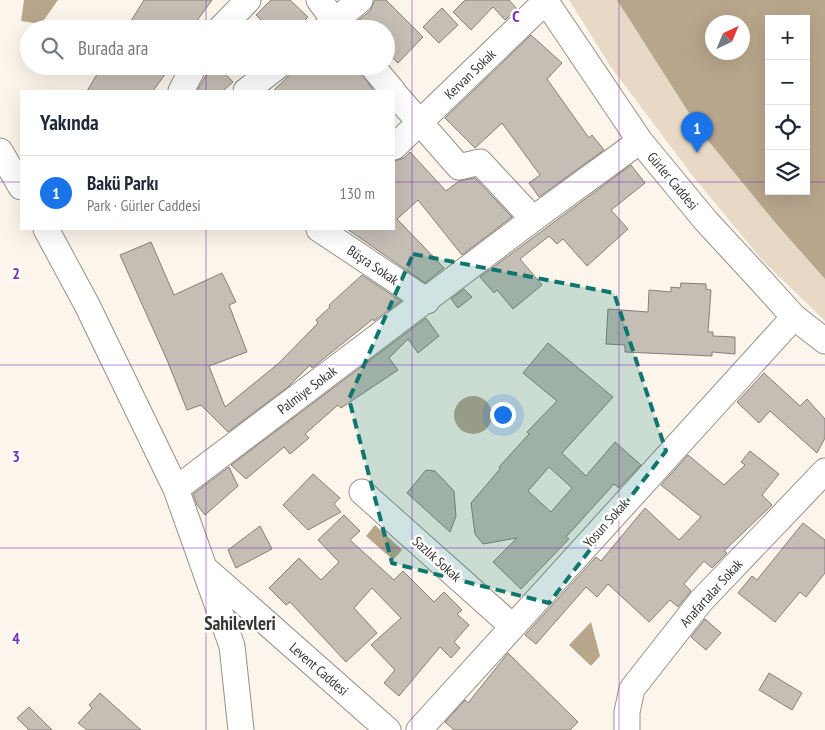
<!DOCTYPE html>
<html lang="tr">
<meta charset="utf-8">
<style>
body{margin:0;font-family:"PT Sans Narrow",sans-serif;background:#f2f2f3;color:#1f2937}
.controls{position:absolute;right:15px;top:15px;display:grid;overflow:hidden;border-radius:0px;box-shadow:0 5px 20px #0002}
.controls button{width:45px;height:45px;display:grid;place-items:center;padding:0;border:0;border-bottom:1px solid #e0e1e3;background:#fff;color:#1f2937;font:25px sans-serif}
.compass{position:absolute;left:705px;top:15px;width:45px;height:45px;border-radius:50%;background:#fff;box-shadow:0 5px 20px #0002;rotate:44deg}
.you{position:absolute;left:502px;top:414px;width:18px;height:18px;margin:-12px;border:4px solid #fff;border-radius:50%;background:#1a73e8;box-shadow:0 0 0 8px #1a73e833}
.badge{display:grid;place-items:center;width:32px;height:32px;border-radius:50%;background:#1a73e8;color:#fff;font-size:16px;font-weight:700}
.pin{position:absolute;translate:-50% -41px;filter:drop-shadow(0 1px 2px #0008)}
.pin::after{content:'';position:absolute;top:26px;width:18px;height:15px;background:inherit;clip-path:polygon(0 0,100% 0,50% 100%)}
.list{margin:0;padding:0;list-style:none}
h2{display:flex;justify-content:space-between;align-items:center;height:65px;margin:0;padding:0 20px;font-size:21px}
h2 small{font-size:16px;font-weight:400;color:#747a83}
.list li{display:grid;grid-template-columns:32px 1fr auto;gap:15px;align-items:center;box-sizing:border-box;height:75px;padding:0 20px;border-top:1px solid #e0e1e3}
.list b{display:block;font-size:19px;white-space:nowrap}
.list p{margin:0;font-size:16px;white-space:nowrap;color:#747a83}
.list em{font-size:16px;font-style:normal;color:#747a83}
.icon{flex:none;width:28px;height:28px;fill:none;stroke:currentColor;stroke-width:2;stroke-linecap:round;stroke-linejoin:round}
.map{position:relative;flex:none;width:825px;height:730px;overflow:hidden}
.search{position:absolute;background:#fff;box-shadow:0 5px 20px #0002;left:20px;top:20px;width:375px;height:55px;display:flex;align-items:center;gap:12px;box-sizing:border-box;padding:0 18px;border-radius:28px;color:#747a83;font-size:19px}
.panel{position:absolute;background:#fff;box-shadow:0 5px 20px #0002;left:20px;top:90px;width:375px;height:140px;border-radius:0px}
.map>svg:first-child{display:block}
.green{fill:#e7d9c5}
.water{fill:#b8a68c;fill-rule:evenodd}
.building{fill:#c4beb5;stroke:#857f76;fill-rule:evenodd}
.lines{fill:none;stroke-linecap:round;stroke-linejoin:round}
.minor-casing{stroke:#979188;stroke-width:27}
.minor{stroke:#fff;stroke-width:25}
.marked{fill:#0f766e;fill-opacity:0.2;stroke:#0f766e;stroke-width:4;stroke-dasharray:10 6;stroke-linejoin:round}
.grid{fill:none;stroke:#7b2cbf;stroke-width:1;stroke-opacity:0.55}
.labels{text-anchor:middle;dominant-baseline:central;stroke-width:5;stroke-linejoin:round;paint-order:stroke}
.street-label{font-size:14px;fill:#393733;stroke:#fff}
.district-label{font-size:19px;font-weight:bold;fill:#393733;stroke:#fff}
.grid-label{font-size:16px;text-anchor:middle;font-weight:bold;fill:#7b2cbf;stroke:#fff;stroke-width:5;stroke-linejoin:round;paint-order:stroke}
</style>
<div class="map">
<svg width="825" height="730" viewBox="0 0 825 730">
<rect width="100%" height="100%" fill="#fbf5eb"/>
<path class="green" d="M 569,0 L 617,0 L 701,132 L 778,226 L 825,279 L 825,321 L 762,260 L 692,175 L 611,67 Z"/>
<path class="water" d="M 24,0 L 58,0 L 41,24 L 21,21 Z
M 617,0 L 825,0 L 825,279 L 778,226 L 701,132 ZM 769,19 L 806,19 L 806,191 L 769,191 ZM 742,22 L 742,52 L 712,52 L 712,22 Z
M454 415a19 19 0 1 1 38 0a19 19 0 1 1-38 0Z
M 375,525 L 402,550 L 393,560 L 366,536 Z
M 591,622 L 600,656 L 591,666 L 569,645 Z"/>
<path class="building" d="M 144,0 L 212,0 L 191,29 L 144,29 L 131,21 Z
M 271,0 L 290,0 L 308,17 L 296,29 L 270,29 L 256,15 Z
M 375,0 L 386,0 L 423,37 L 398,63 L 386,52 L 386,29 L 363,29 L 356,22 L 370,11 Z
M 465,0 L 509,0 L 517,9 L 505,20 L 493,7 L 471,30 L 453,12 Z
M 442,8 L 458,25 L 439,43 L 423,27 Z
M 531,35 L 562,63 L 547,79 L 589,138 L 592,135 L 604,150 L 539,197 L 529,183 L 540,175 L 502,123 L 475,148 L 445,118 Z
M 102,66 L 171,66 L 153,91 L 87,91 Z
M 218,66 L 233,82 L 223,91 L 197,91 L 205,77 Z
M 299,66 L 356,66 L 374,91 L 273,91 Z
M 410,152 L 446,191 L 459,181 L 475,178 L 512,217 L 462,255 L 418,200 L 397,219 L 444,268 L 425,283 L 347,229 L 394,229 L 394,161 L 404,158 Z
M 631,165 L 645,183 L 611,210 L 628,229 L 587,266 L 563,239 L 557,244 L 549,236 L 520,259 L 542,285 L 513,309 L 497,290 L 494,293 L 480,277 Z
M 151,242 L 174,295 L 222,273 L 236,302 L 229,305 L 247,352 L 209,366 L 225,407 L 279,363 L 318,323 L 316,320 L 330,307 L 329,305 L 362,275 L 401,301 L 374,321 L 373,319 L 312,368 L 310,365 L 288,387 L 228,432 L 201,405 L 187,410 L 167,360 L 120,255 Z
M 681,283 L 706,284 L 706,289 L 711,290 L 708,332 L 713,332 L 713,336 L 735,337 L 735,354 L 712,352 L 712,356 L 625,352 L 625,345 L 606,344 L 608,309 L 648,312 L 649,290 L 671,292 L 671,287 L 680,288 Z
M 464,289 L 472,297 L 458,308 L 451,299 Z
M 426,318 L 439,336 L 418,353 L 408,339 L 389,358 L 398,370 L 341,408 L 338,405 L 305,434 L 309,438 L 290,454 L 284,447 L 246,479 L 231,465 Z
M 548,343 L 613,397 L 562,453 L 586,476 L 615,442 L 641,465 L 619,488 L 614,484 L 566,537 L 569,539 L 521,589 L 493,562 L 517,538 L 483,544 L 475,534 L 471,503 L 500,469 L 499,467 L 529,434 L 527,432 L 557,401 L 523,373 ZM 549,467 L 572,488 L 551,512 L 528,491 Z
M 764,373 L 800,406 L 807,399 L 825,419 L 825,438 L 817,453 L 770,411 L 759,423 L 737,402 Z
M 750,451 L 779,474 L 762,495 L 772,505 L 724,551 L 727,553 L 712,568 L 704,561 L 684,584 L 691,591 L 678,607 L 670,600 L 649,622 L 608,584 L 597,597 L 586,587 L 536,644 L 525,635 L 596,557 L 601,561 L 645,508 L 679,540 L 701,517 L 661,485 L 688,455 L 724,485 L 745,465 L 741,462 Z
M 229,467 L 238,486 L 205,515 L 197,505 L 193,494 Z
M 426,470 L 435,471 L 454,491 L 456,516 L 450,532 L 407,493 Z
M 313,474 L 340,498 L 334,504 L 341,512 L 308,530 L 283,505 Z
M 344,515 L 360,531 L 350,540 L 394,580 L 403,571 L 434,602 L 444,592 L 462,610 L 457,614 L 469,625 L 454,642 L 460,648 L 451,658 L 440,647 L 399,696 L 384,683 L 395,670 L 371,645 L 401,618 L 372,588 L 354,608 L 377,633 L 346,662 L 290,602 L 286,605 L 269,588 L 299,558 L 321,580 L 339,562 L 318,540 Z
M 803,523 L 825,540 L 825,573 L 806,597 L 800,592 L 775,622 L 738,593 L 752,576 L 757,580 Z
M 260,526 L 272,549 L 236,568 L 228,550 Z
M 705,619 L 721,633 L 706,650 L 691,637 Z
M 508,653 L 578,722 L 570,730 L 454,730 L 445,722 L 465,700 L 468,703 Z
M 769,673 L 802,693 L 792,710 L 759,690 Z
M 100,693 L 141,730 L 87,730 L 78,723 L 92,708 L 89,705 Z
M 29,707 L 52,730 L 29,730 L 17,718 Z"/>
<g class="lines">
<g class="minor-casing">
<path id="minor" d="M 319,0 L 341,29
M 545,0 L 640,141 L 706,221 L 756,275 L 794,317 L 825,341
M 220,29 L 248,0
M 325,29 L 360,0
M 372,66 L 393,91
M 181,91 L 194,66
M 246,91 L 278,66
M 394,93 L 459,167 L 480,162 L 533,219
M 394,147 L 546,1
M 0,151 L 21,187
M 46,229 L 87,305 L 176,489 L 232,646 L 241,730
M 319,229 L 427,301
M 176,489 L 533,219 L 640,141
M 362,492 L 512,626
M 208,571 L 388,730
M 419,730 L 794,317
M 627,730 L 627,712 L 632,689 L 701,601 L 825,471"/>
</g>
<use href="#minor" class="minor"/>
</g>
<path class="marked" d="M 413,254 L 614,293 L 666,451 L 549,603 L 392,563 L 349,399 Z"/>
<path class="grid" d="M 206,0 L 206,29M 412,0 L 412,730M 619,0 L 619,730M 206,66 L 206,91M 0,182 L 21,182M 394,182 L 769,182M 806,182 L 825,182M 206,229 L 206,730M 0,365 L 825,365M 0,548 L 825,548"/>
<g class="labels">
<g class="street-label">
<text transform="translate(470 74) rotate(-44)">Kervan Sokak</text>
<text transform="translate(673 181) rotate(50)">Gürler Caddesi</text>
<text transform="translate(373 265) rotate(34)">Büşra Sokak</text>
<text transform="translate(307 390) rotate(-37)">Palmiye Sokak</text>
<text transform="translate(606 523) rotate(-48)">Yosun Sokak</text>
<text transform="translate(437 559) rotate(42)">Sazlık Sokak</text>
<text transform="translate(711 593) rotate(-48)">Anafartalar Sokak</text>
<text transform="translate(319 669) rotate(41)">Levent Caddesi</text>
</g>
<g class="district-label">
<text x="240" y="623">Sahilevleri</text>
</g>
</g>
<g class="grid-label">
<text x="516" y="22">C</text>
<text x="16" y="279">2</text>
<text x="16" y="462">3</text>
<text x="16" y="644">4</text>
</g>
</svg>
<div class="controls">
<button>+</button>
<button>−</button>
<button><svg class="icon" aria-label="locate" viewBox="0 0 24 24"><circle cx="12" cy="12" r="6"/><path d="M12 2v4M12 18v4M2 12h4M18 12h4"/></svg></button>
<button><svg class="icon" aria-label="layers" viewBox="0 0 24 24"><path d="M12 4l9 5-9 5-9-5zM3 14l9 5 9-5"/></svg></button>
</div>
<svg class="compass" viewBox="-18 -18 36 36"><path d="M0-13l5 13h-10z" fill="#e53935"/><path d="M0 13l5-13h-10z" fill="#747a83"/></svg>
<div class="you"></div>
<div class="pin badge" style="left:697px;top:153px">1</div>
<div class="search"><svg class="icon" aria-label="search" viewBox="0 0 24 24"><circle cx="10" cy="10" r="6"/><path d="M15 15l6 6"/></svg>Burada ara</div>
<section class="panel">
<h2>Yakında<small></small></h2>
<ul class="list">
<li><span class="badge">1</span><div><b>Bakü Parkı</b><p>Park · Gürler Caddesi</p></div><em>130 m</em></li>
</ul>
</section>
</div>
